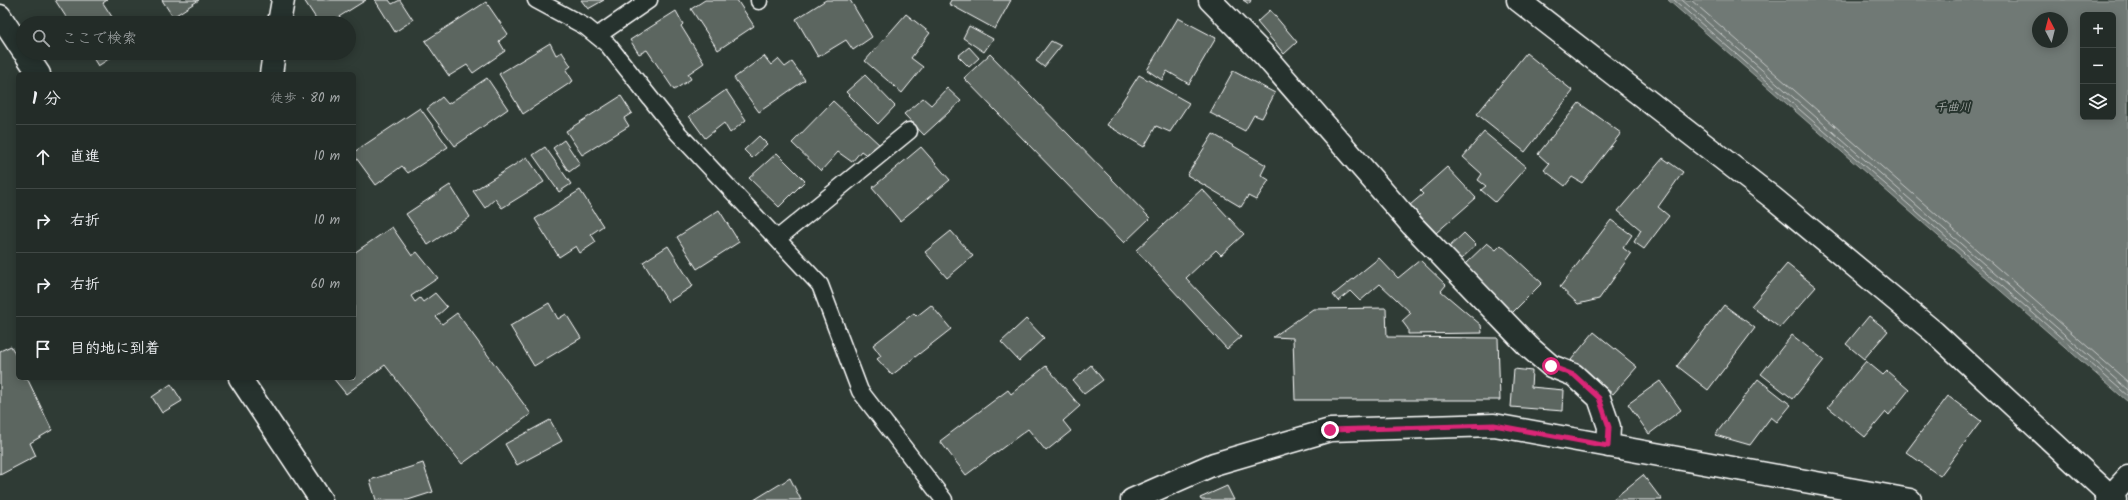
<!DOCTYPE html>
<html lang="ja">
<meta charset="utf-8">
<style>
body{margin:0;font-family:Kalam,"Klee One",sans-serif;background:#2f3834;color:#f1f3f6}
.controls{position:absolute;right:12px;top:12px;display:grid;overflow:hidden;border-radius:6px;box-shadow:0 2px 10px #0003}
.controls button{width:36px;height:36px;display:grid;place-items:center;padding:0;border:0;border-bottom:1px solid #404845;background:#232c28;color:#f1f3f6;font:20px sans-serif}
.compass{position:absolute;left:2032px;top:12px;width:36px;height:36px;border-radius:50%;background:#232c28;box-shadow:0 2px 10px #0003;rotate:353deg}
.stop{position:absolute;width:12px;height:12px;margin:-9px;border:3px solid #db2777;border-radius:50%;background:#fff}
.stop.end{background:#db2777;border-color:#fff;box-shadow:0 1px 4px #0008}
.list{margin:0;padding:0;list-style:none}
h2{display:flex;justify-content:space-between;align-items:center;height:52px;margin:0;padding:0 16px;font-size:17px}
h2 small{font-size:13px;font-weight:400;color:#a3a7a8}
.list li{display:grid;grid-template-columns:26px 1fr auto;gap:12px;align-items:center;box-sizing:border-box;height:64px;padding:0 16px;border-top:1px solid #404845}
.list b{display:block;font-size:15px;white-space:nowrap}
.list em{font-size:13px;font-style:normal;color:#a3a7a8}
.icon{flex:none;width:22px;height:22px;fill:none;stroke:currentColor;stroke-width:2;stroke-linecap:round;stroke-linejoin:round}
.map{position:relative;flex:none;width:2128px;height:500px;overflow:hidden}
.search{position:absolute;background:#232c28;box-shadow:0 2px 10px #0003;left:16px;top:16px;width:340px;height:44px;display:flex;align-items:center;gap:10px;box-sizing:border-box;padding:0 14px;border-radius:22px;color:#a3a7a8;font-size:15px}
.panel{position:absolute;background:#232c28;box-shadow:0 2px 10px #0003;left:16px;top:72px;width:340px;height:308px;border-radius:6px}
.map>svg:first-child{display:block}
.water{fill:#707975;stroke:#a9afac;fill-rule:evenodd}
.lines{fill:none;stroke-linecap:round;stroke-linejoin:round}
.shore{stroke:#c6c9c8;stroke-width:1}
.building{fill:#5b6661;stroke:#fff}
.service-casing{stroke:#fff;stroke-width:19}
.minor-casing{stroke:#fff;stroke-width:25}
.tertiary-casing{stroke:#fff;stroke-width:25}
.secondary-casing{stroke:#fff;stroke-width:25}
.service{stroke:#26332d;stroke-width:16}
.minor{stroke:#26332d;stroke-width:22}
.tertiary{stroke:#26332d;stroke-width:22}
.secondary{stroke:#26332d;stroke-width:22}
.route{stroke:#db2777;stroke-width:5}
.labels{text-anchor:middle;dominant-baseline:central;stroke-width:4;stroke-linejoin:round;paint-order:stroke}
.water-label{font-size:12px;font-style:italic;fill:#b8bcba;stroke:#26332d}
</style>
<div class="map">
<svg width="2128" height="500" viewBox="0 0 2128 500">
<rect width="100%" height="100%" fill="#2f3b35"/>
<filter id="ink" filterUnits="userSpaceOnUse"><feTurbulence type="fractalNoise" baseFrequency=".025" numOctaves="2"/><feDisplacementMap in="SourceGraphic" scale="8" xChannelSelector="R" yChannelSelector="G"/><feConvolveMatrix kernelMatrix="1 2 1 2 8 2 1 2 1" color-interpolation-filters="sRGB"/></filter>
<g filter="url(#ink)">
<path class="water" d="M 1668,0 L 2128,0 L 2128,402 ZM 2083,15 L 2113,15 L 2113,117 L 2083,117 ZM 2038,18 L 2062,18 L 2062,42 L 2038,42 Z"/>
<g class="lines">
<path class="shore" d="M 1674,0 L 2128,396
M 1682,0 L 2128,390
M 1691,0 L 2128,382"/>
</g>
<path class="building" d="M 55,0 L 107,0 L 103,3 L 116,23 L 70,23 Z
M 162,0 L 199,0 L 173,17 Z
M 304,0 L 366,0 L 329,23 L 319,23 Z
M 375,0 L 389,0 L 392,4 L 400,0 L 413,20 L 395,32 Z
M 581,0 L 604,0 L 588,9 Z
M 705,0 L 737,0 L 754,26 L 718,50 L 691,9 Z
M 826,0 L 850,0 L 872,37 L 853,50 L 846,40 L 818,57 L 796,19 Z
M 951,0 L 1011,0 L 995,29 L 949,4 Z
M 1243,0 L 1251,0 L 1249,4 Z
M 486,2 L 508,34 L 499,41 L 505,51 L 473,73 L 467,65 L 449,76 L 425,41 Z
M 1270,10 L 1297,42 L 1284,54 L 1257,22 Z
M 676,11 L 683,24 L 681,26 L 704,63 L 688,74 L 691,79 L 674,90 L 647,50 L 639,54 L 630,40 Z
M 906,14 L 930,33 L 911,58 L 923,67 L 902,93 L 865,61 Z
M 1178,18 L 1216,38 L 1189,84 L 1167,71 L 1162,80 L 1147,70 Z
M 969,26 L 993,39 L 984,52 L 963,38 Z
M 1051,41 L 1061,46 L 1044,67 L 1036,61 Z
M 550,43 L 556,55 L 562,52 L 571,66 L 566,70 L 573,81 L 523,114 L 499,74 Z
M 969,47 L 979,58 L 969,67 L 958,56 Z
M 90,53 L 118,53 L 98,66 Z
M 1526,53 L 1573,91 L 1525,152 L 1477,114 Z
M 990,54 L 1150,218 L 1124,243 L 964,78 Z
M 764,56 L 771,65 L 778,59 L 785,67 L 792,62 L 805,80 L 759,112 L 734,78 Z
M 1233,71 L 1275,93 L 1262,118 L 1254,115 L 1245,131 L 1210,113 Z
M 865,75 L 895,106 L 878,124 L 846,92 Z
M 1139,75 L 1189,103 L 1170,132 L 1156,126 L 1144,147 L 1107,125 Z
M 487,78 L 508,109 L 455,146 L 427,109 L 442,97 L 448,104 Z
M 947,88 L 961,101 L 924,135 L 904,114 L 923,98 L 931,105 Z
M 726,90 L 746,120 L 730,133 L 724,123 L 705,138 L 689,116 Z
M 621,96 L 632,113 L 624,118 L 629,126 L 582,155 L 566,131 Z
M 833,101 L 881,146 L 872,159 L 861,151 L 852,162 L 838,152 L 821,171 L 792,143 Z
M 1579,103 L 1621,133 L 1582,183 L 1572,177 L 1565,186 L 1544,170 L 1549,164 L 1538,154 Z
M 420,108 L 448,147 L 408,173 L 402,166 L 376,185 L 354,155 L 354,152 Z
M 1484,132 L 1526,167 L 1495,202 L 1481,190 L 1486,186 L 1478,180 L 1482,174 L 1463,157 Z
M 1213,134 L 1266,165 L 1261,175 L 1269,180 L 1256,200 L 1248,196 L 1241,207 L 1187,175 Z
M 759,136 L 767,144 L 752,158 L 744,150 Z
M 564,140 L 580,164 L 569,172 L 553,148 Z
M 545,147 L 571,184 L 559,192 L 533,155 Z
M 921,147 L 950,180 L 900,221 L 872,188 Z
M 777,153 L 805,181 L 779,207 L 749,178 Z
M 527,157 L 544,182 L 502,208 L 495,199 L 485,208 L 473,191 Z
M 1663,158 L 1683,172 L 1658,207 L 1669,216 L 1644,249 L 1634,242 L 1641,230 L 1618,211 Z
M 1447,167 L 1476,198 L 1436,233 L 1410,205 L 1423,194 L 1420,191 Z
M 450,185 L 470,217 L 428,245 L 406,214 Z
M 1202,189 L 1244,234 L 1221,255 L 1216,250 L 1186,278 L 1241,337 L 1227,349 L 1136,250 Z
M 580,190 L 603,226 L 591,234 L 596,242 L 580,253 L 576,246 L 559,257 L 535,219 Z
M 719,210 L 739,242 L 697,269 L 677,237 Z
M 1611,220 L 1632,235 L 1623,248 L 1631,254 L 1599,299 L 1578,304 L 1560,287 Z
M 392,227 L 412,256 L 417,252 L 438,278 L 411,296 L 415,302 L 420,298 L 423,302 L 435,293 L 447,307 L 436,317 L 442,324 L 457,313 L 531,414 L 462,464 L 385,365 L 346,394 L 333,378 L 354,378 L 354,253 Z
M 951,231 L 973,256 L 947,278 L 925,252 Z
M 1464,233 L 1476,245 L 1460,260 L 1448,248 Z
M 1487,243 L 1496,250 L 1501,245 L 1542,283 L 1512,313 L 1464,265 Z
M 668,246 L 693,286 L 668,302 L 643,262 Z
M 1379,258 L 1398,278 L 1420,260 L 1446,285 L 1441,291 L 1481,325 L 1482,333 L 1408,334 L 1408,329 L 1402,321 L 1411,313 L 1380,284 L 1360,301 L 1350,291 L 1338,301 L 1333,295 Z
M 1787,264 L 1816,287 L 1780,328 L 1751,306 Z
M 549,303 L 558,319 L 566,314 L 581,338 L 534,366 L 510,326 Z
M 931,305 L 951,329 L 892,375 L 877,359 L 881,356 L 873,345 L 914,313 L 917,316 Z
M 1724,305 L 1755,328 L 1708,390 L 1677,366 Z
M 1386,308 L 1387,337 L 1498,338 L 1500,400 L 1295,400 L 1293,338 L 1273,337 L 1313,309 Z
M 1869,316 L 1888,331 L 1864,359 L 1846,344 Z
M 1026,319 L 1044,338 L 1019,361 L 1001,342 Z
M 1594,332 L 1637,367 L 1613,394 L 1571,360 Z
M 1792,335 L 1824,360 L 1793,399 L 1761,374 Z
M 11,346 L 18,360 L 18,378 L 27,378 L 52,430 L 30,443 L 36,456 L 0,475 L 0,351 Z
M 1866,361 L 1883,375 L 1887,371 L 1909,390 L 1889,415 L 1886,412 L 1865,437 L 1828,407 Z
M 1091,365 L 1103,380 L 1084,394 L 1073,381 Z
M 1046,366 L 1080,406 L 1063,421 L 1071,431 L 1046,451 L 1028,429 L 966,475 L 940,441 L 1008,390 L 1011,394 Z
M 1514,369 L 1532,371 L 1531,387 L 1564,390 L 1563,411 L 1511,407 Z
M 1758,379 L 1791,405 L 1777,422 L 1771,417 L 1750,445 L 1715,435 Z
M 1660,381 L 1681,410 L 1649,434 L 1628,404 Z
M 171,384 L 182,401 L 162,413 L 152,397 Z
M 1948,396 L 1981,421 L 1940,476 L 1906,452 Z
M 550,420 L 562,441 L 517,465 L 505,444 Z
M 423,463 L 433,492 L 408,500 L 376,500 L 370,480 Z
M 1643,475 L 1662,500 L 1612,500 Z
M 790,478 L 801,500 L 754,500 Z
M 1227,486 L 1234,500 L 1201,500 L 1200,498 Z"/>
<g class="lines">
<g class="service-casing">
<path id="service" d="M 536,0 L 586,27 L 608,45 L 678,133 L 820,285 L 860,391 L 944,500
M 759,0 L 759,1
M 597,36 L 649,0
M 777,239 L 909,131"/>
</g>
<g class="minor-casing">
<path id="minor" d="M 1210,0 L 1266,57 L 1412,225 L 1529,347 L 1551,366 L 1574,375 L 1599,398 L 1609,427 L 1608,446
M 1518,0 L 1773,198 L 1934,332 L 2115,500
M 279,23 L 283,0
M 271,74 L 274,53
M 1132,500 L 1214,464 L 1330,430 L 1494,425 L 1910,500"/>
</g>
<g class="tertiary-casing">
<path id="tertiary" d="M 0,16 L 23,51
M 25,53 L 39,74
M 240,378 L 321,500"/>
</g>
<g class="secondary-casing">
<path id="secondary" d="M 2107,500 L 2128,477"/>
</g>
<use href="#service" class="service"/>
<use href="#minor" class="minor"/>
<use href="#tertiary" class="tertiary"/>
<use href="#secondary" class="secondary"/>
</g>
</g>
<g class="lines" filter="url(#ink)">
<path class="route" d="M 1330,430 L 1494,425 L 1608,446 L 1609,427 L 1599,398 L 1574,375 L 1551,366"/>
</g>
<g class="labels">
<g class="water-label">
<text x="1953" y="107">千曲川</text>
</g>
</g>
</svg>
<div class="controls">
<button>+</button>
<button>−</button>
<button><svg class="icon" aria-label="layers" viewBox="0 0 24 24"><path d="M12 4l9 5-9 5-9-5zM3 14l9 5 9-5"/></svg></button>
</div>
<svg class="compass" viewBox="-18 -18 36 36"><path d="M0-13l5 13h-10z" fill="#e53935"/><path d="M0 13l5-13h-10z" fill="#a3a7a8"/></svg>
<div class="stop" style="left:1551px;top:366px"></div>
<div class="stop end" style="left:1330px;top:430px"></div>
<div class="search"><svg class="icon" aria-label="search" viewBox="0 0 24 24"><circle cx="10" cy="10" r="6"/><path d="M15 15l6 6"/></svg>ここで検索</div>
<section class="panel">
<h2>1 分<small>徒歩 · 80 m</small></h2>
<ul class="list">
<li><svg class="icon" aria-label="ahead" viewBox="0 0 24 24"><path d="M12 20V5M6 11l6-6 6 6"/></svg><div><b>直進</b></div><em>10 m</em></li>
<li><svg class="icon" aria-label="right" viewBox="0 0 24 24"><path d="M7 20v-9h11M14 6l5 5-5 5"/></svg><div><b>右折</b></div><em>10 m</em></li>
<li><svg class="icon" aria-label="right" viewBox="0 0 24 24"><path d="M7 20v-9h11M14 6l5 5-5 5"/></svg><div><b>右折</b></div><em>60 m</em></li>
<li><svg class="icon" aria-label="arrive" viewBox="0 0 24 24"><path d="M6 21V4h12l-3 4 3 4H6"/></svg><div><b>目的地に到着</b></div></li>
</ul>
</section>
</div>
